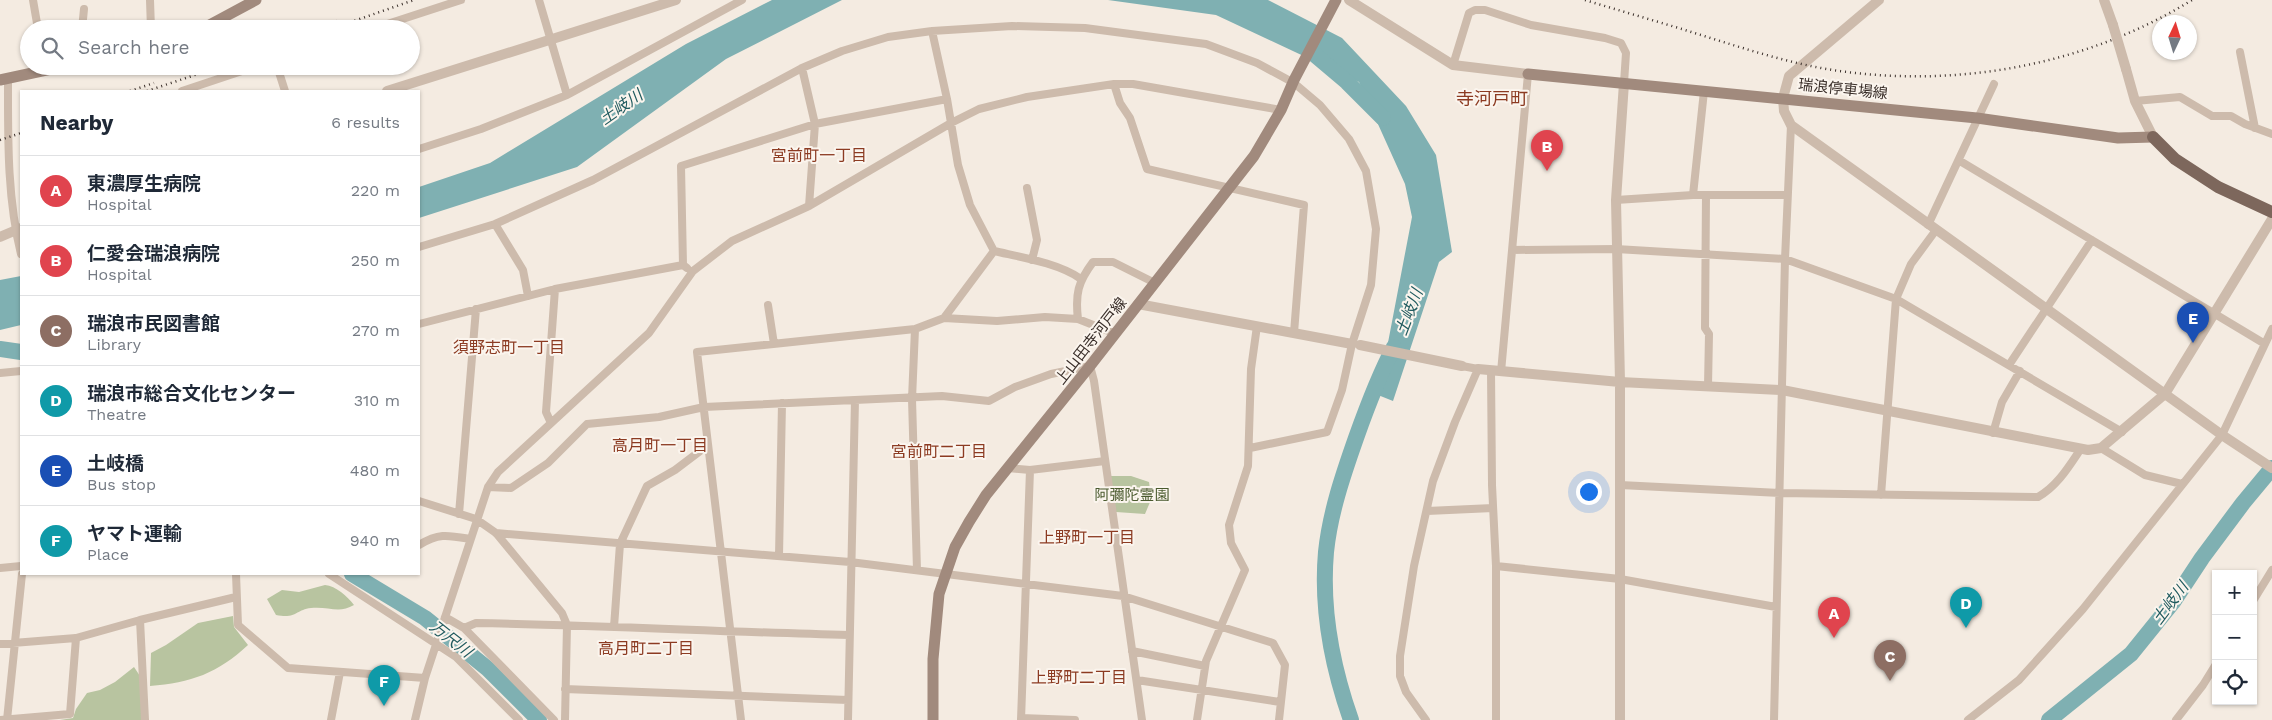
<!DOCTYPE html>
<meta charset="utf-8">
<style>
body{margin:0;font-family:"Work Sans","Noto Sans JP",sans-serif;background:#f2f2f3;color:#1f2937}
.controls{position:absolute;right:15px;bottom:15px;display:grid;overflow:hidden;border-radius:0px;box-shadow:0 1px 4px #0004}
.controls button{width:45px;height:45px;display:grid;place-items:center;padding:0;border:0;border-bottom:1px solid #e0e1e3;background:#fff;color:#1f2937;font:25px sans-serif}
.compass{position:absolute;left:2152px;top:15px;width:45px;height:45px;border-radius:50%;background:#fff;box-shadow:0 1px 4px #0004;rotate:4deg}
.you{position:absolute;left:1588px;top:491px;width:18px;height:18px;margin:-12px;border:4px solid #fff;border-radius:50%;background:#1a73e8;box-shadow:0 0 0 8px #1a73e833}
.badge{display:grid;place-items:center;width:32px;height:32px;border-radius:50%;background:#0b8043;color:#fff;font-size:16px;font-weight:700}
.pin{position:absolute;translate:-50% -41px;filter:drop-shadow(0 1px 2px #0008)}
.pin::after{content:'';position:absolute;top:26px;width:18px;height:15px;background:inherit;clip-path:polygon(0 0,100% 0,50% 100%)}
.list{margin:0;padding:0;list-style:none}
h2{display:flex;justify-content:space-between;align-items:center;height:65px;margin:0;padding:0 20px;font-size:21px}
h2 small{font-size:16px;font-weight:400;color:#747a83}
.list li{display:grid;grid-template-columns:32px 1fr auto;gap:15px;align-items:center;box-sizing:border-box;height:70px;padding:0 20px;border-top:1px solid #e0e1e3}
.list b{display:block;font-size:19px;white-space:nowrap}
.list p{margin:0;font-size:16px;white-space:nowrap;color:#747a83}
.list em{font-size:16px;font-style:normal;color:#747a83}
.icon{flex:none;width:28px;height:28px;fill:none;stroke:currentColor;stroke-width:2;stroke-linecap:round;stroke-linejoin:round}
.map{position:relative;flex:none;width:2272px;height:720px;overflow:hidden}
.search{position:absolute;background:#fff;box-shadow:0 1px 4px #0004;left:20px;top:20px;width:400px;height:55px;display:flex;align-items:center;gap:12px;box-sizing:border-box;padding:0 18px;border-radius:28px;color:#747a83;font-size:19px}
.panel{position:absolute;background:#fff;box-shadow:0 1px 4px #0004;left:20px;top:90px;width:400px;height:485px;border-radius:0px}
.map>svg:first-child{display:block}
.green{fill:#b8c4a0}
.water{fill:#7fb0b2}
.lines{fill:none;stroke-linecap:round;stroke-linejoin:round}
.river{stroke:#7fb0b2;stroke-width:16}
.minor{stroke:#cdbbac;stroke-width:8}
.tertiary{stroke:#cdbbac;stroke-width:10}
.secondary{stroke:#a18a7d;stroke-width:11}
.primary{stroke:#7d675c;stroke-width:12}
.rail{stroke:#3b302b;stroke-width:2.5;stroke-dasharray:1 4;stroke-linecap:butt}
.tertiary-bridge{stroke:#cdbbac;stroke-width:10}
.labels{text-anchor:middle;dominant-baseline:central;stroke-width:4;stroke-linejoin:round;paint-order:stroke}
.street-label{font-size:15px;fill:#3b302b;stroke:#fbf5ee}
.park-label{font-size:15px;fill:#4a5a2e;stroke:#fbf5ee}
.water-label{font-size:16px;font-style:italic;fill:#1f5a5e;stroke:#fbf5ee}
.neighbourhood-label{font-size:16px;fill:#8c3b22;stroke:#fbf5ee}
.quarter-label{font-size:18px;fill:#8c3b22;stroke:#fbf5ee}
</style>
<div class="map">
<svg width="2272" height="720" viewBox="0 0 2272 720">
<rect width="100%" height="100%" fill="#f4ebe1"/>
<path class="green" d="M 1110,476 L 1131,476 L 1149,482 L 1150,489 L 1153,495 L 1145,514 L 1116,512 Z
M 325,585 C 336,586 347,596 354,605 C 339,614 328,606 311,608 C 295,610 297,619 276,615 L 267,599 L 282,590 L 299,592 Z
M 233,616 L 234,627 L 248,645 C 218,673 191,683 150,686 L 151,653 L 166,645 L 198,623 Z
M 134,667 L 140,676 L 143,720 L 60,720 L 73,718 L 76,709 L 87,693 L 100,690 L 115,682 Z"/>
<path class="water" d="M 772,0 L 842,0 L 726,59 L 577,167 L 419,218 L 419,187 L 490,163 L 686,44 Z
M 1108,0 L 1268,0 L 1342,38 L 1406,106 L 1436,155 L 1452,252 L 1439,262 L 1393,401 L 1378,395 L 1412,217 L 1405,184 L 1359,82 L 1216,15 Z
M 21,276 L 21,325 L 0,330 L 0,280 Z"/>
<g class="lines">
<path class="river" d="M 1315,55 L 1347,82 L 1383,118
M 0,349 L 21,352
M 352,574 L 425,618 L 488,669 L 539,720
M 1351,720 C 1332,666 1321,609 1326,552 C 1330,513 1343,475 1356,438 C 1367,407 1378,377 1394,347
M 2049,720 L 2131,654 L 2173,602 L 2202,558 L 2243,503 L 2272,468"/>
<path class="minor" d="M 33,0 L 38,29
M 150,0 L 151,29
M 539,0 L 567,95
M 82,29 L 84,9
M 372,29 L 461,0
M 932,31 L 947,99 L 958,165 L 970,205 L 994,251
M 2240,52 L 2255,128
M 1453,65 L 1469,13 L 1475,10 L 1485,10 L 1531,25 L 1605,38 L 1621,43 L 1626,53 L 1624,83
M 277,66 L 285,91
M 802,68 L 815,124 L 809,206
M 8,80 C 8,137 7,198 21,254
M 1114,84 L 1120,103 L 1130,118 L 1147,169 L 1304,205 L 1294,333
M 182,91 L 257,66
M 2135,101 L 2180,97 L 2212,116 L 2231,116 L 2245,124 L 2272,134
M 419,149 L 481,129 L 567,95 L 742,0
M 1960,161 L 2265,344
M 1027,188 L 1037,240 L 1032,260
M 1693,195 L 1704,91
M 1706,195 L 1705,328 L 1709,334 L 1708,386
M 1616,200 L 1693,195 L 1787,195
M 495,224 L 523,270 L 528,296
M 1928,225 L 1994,84
M 419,247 L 495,224 L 593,180 L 802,68 L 842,51 L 888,37 L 932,31 L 1012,26 L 1085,28 L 1206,44 L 1257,63 L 1294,83 L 1320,105 L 1349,139 L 1366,171 L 1376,229 L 1371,285 L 1352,344 L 1342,390 L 1327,432 L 1250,448
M 1512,250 L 1616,249 L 1785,259 L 1896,299 L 2122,432
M 994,251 C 1020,257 1059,263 1081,279
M 683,265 L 681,166 L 815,124 L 947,99
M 768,305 L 774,344
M 944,318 L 994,251
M 1078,319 C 1075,294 1078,282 1093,262 L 1113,262 L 1155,283
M 419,324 L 555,289 L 683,265 L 687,268
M 915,329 L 912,399 L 917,570
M 2009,365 L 2092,240
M 1491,371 L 1492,485 L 1496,566 L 1496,720
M 1501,372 L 1528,74
M 0,373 L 21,371
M 551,423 L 546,412 L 555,289
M 1993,433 L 2002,402 L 2020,371
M 2101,448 L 2145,475 L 2182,484
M 1008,468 L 1030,470 L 1021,720
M 1030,470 L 1105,461
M 1620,485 L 1781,493 L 2038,497 C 2057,486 2068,468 2080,450
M 488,487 L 511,488 L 548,463 L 587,424 L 659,417 L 704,407 L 942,396 L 989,401 L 1015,387 L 1051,374 L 1090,366 L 1094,381 L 1142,720
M 1881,495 L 1896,299 L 1911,264 L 1936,230
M 419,501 L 476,519 L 496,533 L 562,613 L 567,625 L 565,720
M 1427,511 L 1493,508
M 459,514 L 476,309
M 496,533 L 850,562 L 1123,596 L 1273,643 L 1285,665 L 1279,720
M 419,545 C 439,533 447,535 470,539
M 779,556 L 782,403
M 1496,566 L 1620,579 L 1776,607
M 0,568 L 21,566
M 236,574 L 238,625 L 288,668 L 425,678
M 329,574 L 456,657 L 519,720
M 2253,601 L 2272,570
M 445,617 L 464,628 L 554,720
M 140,620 L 145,720
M 614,627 L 620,544 L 647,486 L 675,470 L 708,445
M 464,628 L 476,623 C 600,625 724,632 849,635
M 0,644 L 76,638 L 140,620 L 236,597
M 1132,651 L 1205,666
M 1137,680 L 1280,702
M 565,689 L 848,700
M 1021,718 L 1075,720
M 0,720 L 70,714 L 76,638
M 7,720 L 22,574
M 331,720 L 340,672
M 415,720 L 425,678 L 488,487 L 498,472 L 649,333 L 693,271 L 732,241 L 809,206 L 951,123 L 979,109 L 1027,97 L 1114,84 L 1133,84 L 1281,110
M 741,720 L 697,352 L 915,329 L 944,318 L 997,321 L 1045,317 L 1078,319 L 1116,334
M 848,720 L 855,400
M 1197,720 L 1206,661 L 1245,570 L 1231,543 L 1229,525 L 1248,466 L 1251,369 L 1257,326
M 1426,720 L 1406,692 L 1400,676 L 1400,656 L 1414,566 L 1433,481 L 1455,422 L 1478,369 L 1462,366
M 1774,720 L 1785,259 L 1791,125
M 1968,720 L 2019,680 L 2083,609 L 2222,435 L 2272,329
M 2176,720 L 2203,685 L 2216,664"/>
<path class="tertiary" d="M 1349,0 L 1453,65 L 1528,74
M 1879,0 L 1789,76 L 1783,98 L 1784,111 L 1791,125 L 2222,435 L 2272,468
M 2104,0 L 2113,25
M 2126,69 L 2135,101 L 2153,137
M 387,91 L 676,0
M 0,237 L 21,228
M 1138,304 L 1352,344
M 1360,345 L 1462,366
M 1478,369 L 1620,382 L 1782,390 L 2088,450 L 2101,448 L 2165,394 L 2272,219
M 1620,720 L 1620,382 L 1616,200 L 1624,83"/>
<path class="secondary" d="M 202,29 L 256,0
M 1528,74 L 1977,118 L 2118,138 L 2153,137
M 0,80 L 65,66
M 933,720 L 933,659 L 939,594 L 955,547 L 969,522 L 986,495 L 1090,366 L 1254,156 L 1281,110 L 1294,80 L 1336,0"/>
<path class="primary" d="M 2153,137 L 2175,159 L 2218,187 L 2272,212"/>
<path class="rail" d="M 1585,0 C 1624,12 1663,23 1701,35 C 1749,50 1797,66 1847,72 C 1966,87 2090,63 2192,0
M 313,29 L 337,21
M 331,29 L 414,0
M 130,91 L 154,83
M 147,91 L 222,66
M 0,140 L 21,133"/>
<path class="tertiary-bridge" d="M 2113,25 L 2126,69"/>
</g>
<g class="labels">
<g class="street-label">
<text transform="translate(1843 89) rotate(6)">瑞浪停車場線</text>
<text transform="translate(1091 341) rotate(-52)">上山田寺河戸線</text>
</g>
<g class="park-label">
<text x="1132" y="495">阿彌陀霊園</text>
</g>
<g class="water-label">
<text transform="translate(621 107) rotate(-35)">土岐川</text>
<text transform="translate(1409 312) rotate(-69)">土岐川</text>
<text transform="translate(2170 603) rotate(-53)">土岐川</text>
<text transform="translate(451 639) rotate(38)">万尺川</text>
</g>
<g class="neighbourhood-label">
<text x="819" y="155">宮前町一丁目</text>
<text x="509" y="347">須野志町一丁目</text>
<text x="660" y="445">高月町一丁目</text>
<text x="939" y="451">宮前町二丁目</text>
<text x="1087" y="537">上野町一丁目</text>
<text x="646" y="648">高月町二丁目</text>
<text x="1079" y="677">上野町二丁目</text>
</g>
<g class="quarter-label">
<text x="1492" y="98">寺河戸町</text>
</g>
</g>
</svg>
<div class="controls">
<button>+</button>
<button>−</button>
<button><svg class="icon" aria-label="locate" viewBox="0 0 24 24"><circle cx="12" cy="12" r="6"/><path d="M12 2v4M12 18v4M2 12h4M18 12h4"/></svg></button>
</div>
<svg class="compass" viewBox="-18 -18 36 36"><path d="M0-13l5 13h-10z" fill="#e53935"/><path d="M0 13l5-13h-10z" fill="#747a83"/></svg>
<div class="you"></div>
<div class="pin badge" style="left:1834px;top:638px;background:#e0444e">A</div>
<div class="pin badge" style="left:1547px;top:171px;background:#e0444e">B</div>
<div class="pin badge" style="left:1890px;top:681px;background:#8d6e63">C</div>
<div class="pin badge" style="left:1966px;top:628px;background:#0f9aa8">D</div>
<div class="pin badge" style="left:2193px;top:343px;background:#1a4fb4">E</div>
<div class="pin badge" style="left:384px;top:706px;background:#0f9aa8">F</div>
<div class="search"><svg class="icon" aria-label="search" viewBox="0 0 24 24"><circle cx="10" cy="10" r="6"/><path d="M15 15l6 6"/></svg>Search here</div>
<section class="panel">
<h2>Nearby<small>6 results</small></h2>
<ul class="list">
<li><span class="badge" style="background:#e0444e">A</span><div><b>東濃厚生病院</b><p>Hospital</p></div><em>220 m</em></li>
<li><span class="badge" style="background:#e0444e">B</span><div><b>仁愛会瑞浪病院</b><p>Hospital</p></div><em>250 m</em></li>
<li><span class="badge" style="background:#8d6e63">C</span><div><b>瑞浪市民図書館</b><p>Library</p></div><em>270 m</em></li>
<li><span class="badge" style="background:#0f9aa8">D</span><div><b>瑞浪市総合文化センター</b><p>Theatre</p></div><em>310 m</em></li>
<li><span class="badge" style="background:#1a4fb4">E</span><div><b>土岐橋</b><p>Bus stop</p></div><em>480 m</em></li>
<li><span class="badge" style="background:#0f9aa8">F</span><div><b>ヤマト運輸</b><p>Place</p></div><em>940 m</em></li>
</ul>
</section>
</div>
